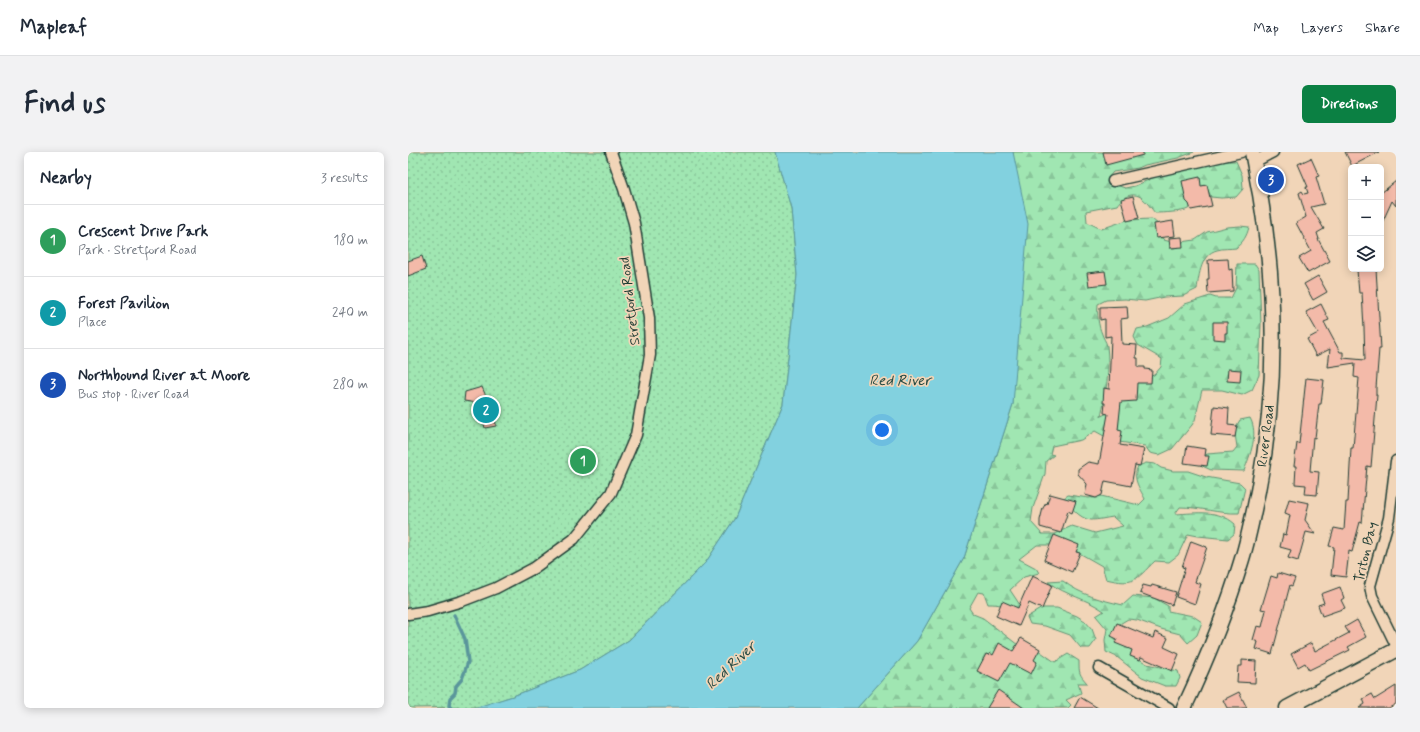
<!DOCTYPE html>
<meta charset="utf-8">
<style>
body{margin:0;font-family:Mynerve,sans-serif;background:#f2f2f3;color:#1f2937}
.controls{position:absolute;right:12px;top:12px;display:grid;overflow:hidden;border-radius:6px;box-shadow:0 2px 10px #0003}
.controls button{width:36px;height:36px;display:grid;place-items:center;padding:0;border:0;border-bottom:1px solid #e0e1e3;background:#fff;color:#1f2937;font:20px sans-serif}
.you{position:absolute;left:474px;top:278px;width:14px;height:14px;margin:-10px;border:3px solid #fff;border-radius:50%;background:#1a73e8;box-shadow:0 0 0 6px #1a73e833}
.badge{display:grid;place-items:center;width:26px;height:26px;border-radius:50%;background:#0b8043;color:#fff;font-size:13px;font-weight:700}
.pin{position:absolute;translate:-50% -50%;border:2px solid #fff;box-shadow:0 1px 4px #0006}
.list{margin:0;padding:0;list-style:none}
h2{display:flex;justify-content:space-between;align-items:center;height:52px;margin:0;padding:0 16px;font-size:17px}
h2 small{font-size:13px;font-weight:400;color:#747a83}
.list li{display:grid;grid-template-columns:26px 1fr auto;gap:12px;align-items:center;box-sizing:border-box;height:72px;padding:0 16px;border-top:1px solid #e0e1e3}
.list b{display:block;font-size:15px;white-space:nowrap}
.list p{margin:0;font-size:13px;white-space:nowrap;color:#747a83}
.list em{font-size:13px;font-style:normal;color:#747a83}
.icon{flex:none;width:22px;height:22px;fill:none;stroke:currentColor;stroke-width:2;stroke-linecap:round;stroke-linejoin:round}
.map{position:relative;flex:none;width:988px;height:556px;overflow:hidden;border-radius:6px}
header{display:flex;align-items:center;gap:24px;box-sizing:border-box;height:56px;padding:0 20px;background:#fff;border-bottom:1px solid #e0e1e3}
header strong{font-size:19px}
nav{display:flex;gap:22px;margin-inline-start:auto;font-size:14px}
.intro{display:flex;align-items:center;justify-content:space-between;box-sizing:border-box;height:96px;padding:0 24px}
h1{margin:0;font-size:28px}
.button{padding:10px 18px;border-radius:6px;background:#0b8043;color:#fff;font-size:14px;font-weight:700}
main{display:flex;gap:24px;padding:0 24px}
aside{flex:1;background:#fff;border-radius:6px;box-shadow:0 2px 10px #0003}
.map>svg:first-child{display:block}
.forest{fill:url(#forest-firs);stroke:#609273}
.park{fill:url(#park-dots);stroke:#609273}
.water{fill:#82d1df;stroke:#5a969b}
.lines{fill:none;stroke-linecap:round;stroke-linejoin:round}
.stream{stroke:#5a969b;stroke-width:3.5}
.building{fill:#f3baa9;stroke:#1f3d34}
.street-casing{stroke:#1f3d34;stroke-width:13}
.secondary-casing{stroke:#1f3d34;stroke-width:17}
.street{stroke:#f1d5b8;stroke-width:10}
.secondary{stroke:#f1d5b8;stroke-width:14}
.labels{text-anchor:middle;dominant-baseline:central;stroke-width:3.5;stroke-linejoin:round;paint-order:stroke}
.street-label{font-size:14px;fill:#1f3d34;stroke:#f1d5b8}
.water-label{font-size:15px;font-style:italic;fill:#294c45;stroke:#f1d5b8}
</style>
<header>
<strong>Mapleaf</strong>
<nav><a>Map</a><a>Layers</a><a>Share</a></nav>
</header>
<div class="intro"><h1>Find us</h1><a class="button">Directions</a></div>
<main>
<aside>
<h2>Nearby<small>3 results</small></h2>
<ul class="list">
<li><span class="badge" style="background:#2e9e5b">1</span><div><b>Crescent Drive Park</b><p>Park · Stretford Road</p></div><em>180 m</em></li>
<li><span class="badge" style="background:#0f9aa8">2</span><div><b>Forest Pavilion</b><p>Place</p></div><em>240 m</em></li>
<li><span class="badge" style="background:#1a4fb4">3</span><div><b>Northbound River at Moore</b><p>Bus stop · River Road</p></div><em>280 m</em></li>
</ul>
</aside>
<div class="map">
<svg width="988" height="556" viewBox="0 0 988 556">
<defs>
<pattern id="forest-firs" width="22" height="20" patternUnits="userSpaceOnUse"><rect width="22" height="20" fill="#a0e6b2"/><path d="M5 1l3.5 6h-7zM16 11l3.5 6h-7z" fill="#89c69a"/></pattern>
<pattern id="park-dots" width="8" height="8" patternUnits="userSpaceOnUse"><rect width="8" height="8" fill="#a0e6b2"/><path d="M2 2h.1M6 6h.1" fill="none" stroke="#89c69a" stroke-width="1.8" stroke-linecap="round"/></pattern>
</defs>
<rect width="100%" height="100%" fill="#f1d5b8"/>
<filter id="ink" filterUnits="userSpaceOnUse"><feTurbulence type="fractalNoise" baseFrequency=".025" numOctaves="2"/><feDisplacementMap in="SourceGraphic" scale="8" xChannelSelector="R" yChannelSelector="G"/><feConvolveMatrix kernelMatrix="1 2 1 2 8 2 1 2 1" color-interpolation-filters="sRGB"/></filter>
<g filter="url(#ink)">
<path class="forest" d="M 605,0 L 786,0 L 770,6 L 737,13 L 730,16 L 705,20 L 700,26 L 702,31 L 717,36 L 727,34 L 749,24 L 810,9 L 828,9 L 834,23 L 835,37 L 828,45 L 813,46 L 803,45 L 798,34 C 793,40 788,53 780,57 C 775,60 754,61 747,61 C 743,56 739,50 734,46 C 725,39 714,45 709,53 L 678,59 L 679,70 L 693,77 L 719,68 L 744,67 L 751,73 L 750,81 L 756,88 L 767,91 L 787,88 L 799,80 L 819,75 L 832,74 L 841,75 C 839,84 835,90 828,96 C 822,97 815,96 809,98 C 793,102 791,123 789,137 L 775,144 L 756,145 L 737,149 L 717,147 L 698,148 L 690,152 C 689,162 690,173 694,182 C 695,186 698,189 699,194 C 702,218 698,241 693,264 L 707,258 L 726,230 L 746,223 L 753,215 L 754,207 L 730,193 L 726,185 L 729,177 L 739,175 L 761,166 L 777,152 L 802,144 L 808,146 L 823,146 L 828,136 L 829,112 L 847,112 L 851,118 L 853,172 L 851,223 L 844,238 L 834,243 L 814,238 L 794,238 L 787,268 L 784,273 L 764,297 L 751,303 L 742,301 L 737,294 L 705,289 L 687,279 L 673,288 L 644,294 L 642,302 L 646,303 L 638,309 L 637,322 L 625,356 L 623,370 L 634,382 L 646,382 L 664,374 L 687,381 L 715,374 L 705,365 C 698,366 690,368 683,368 C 672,367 661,354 656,346 L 660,343 L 681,346 L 693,344 L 731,353 L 737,347 C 731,335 724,327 730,314 L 738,311 L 747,312 L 753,316 L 765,319 L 780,319 L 798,325 L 832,331 L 837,336 L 831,361 C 811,362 792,355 772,355 L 767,362 C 789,361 810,357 827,372 L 826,382 L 820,387 L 790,384 L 780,382 L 770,403 L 761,410 L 747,409 C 727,428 727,434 698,427 L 694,414 L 666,398 L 649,393 L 629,393 L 611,407 L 628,416 L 631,421 L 616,425 L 602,438 L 612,453 L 607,461 C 597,453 592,452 580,452 L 576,441 L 570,440 L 561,456 L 565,462 L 575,466 L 610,493 L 630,498 L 647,510 L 660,502 L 671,509 C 671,521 671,522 679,531 L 670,531 L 673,541 L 658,548 L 663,553 L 660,556 L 449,556 L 509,489 L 556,406 L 605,252 Z
M 842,266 C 851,282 842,303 836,319 L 803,318 L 788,311 L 799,302 L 825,300 L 829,295 L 827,282 L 824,281 L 832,268 Z
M 655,429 C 673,443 693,448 715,453 L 725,444 L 746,446 L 760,454 L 760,459 L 785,464 L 794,470 L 789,483 L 780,491 L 772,482 L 753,477 L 729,468 L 720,467 L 710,473 L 728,505 L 739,512 L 770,519 L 772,526 L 768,534 L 757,534 L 734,525 L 709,505 L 698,500 L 697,488 L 699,477 L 688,464 L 696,459 C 678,446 659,444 640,430 Z
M 634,456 L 649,456 L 669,464 L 677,469 L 684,477 L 688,488 L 682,496 L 673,496 L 662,483 L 637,474 L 622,472 L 619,465 Z"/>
<path class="park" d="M 0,0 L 367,0 L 383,56 L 389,123 L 375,252 L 327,366 L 298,410 L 221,488 L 172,518 L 105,544 L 71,555 L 0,556 Z"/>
<path class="water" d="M 367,0 L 605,0 L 620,72 L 605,252 L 556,406 L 509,489 L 449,556 L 66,556 L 105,544 L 172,518 L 221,488 L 298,410 L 327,366 L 375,252 L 389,123 L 383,56 Z"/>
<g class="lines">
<path class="stream" d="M 43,556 L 41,554 L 42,546 L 47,541 L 48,534 L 54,527 L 60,510 L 57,487 L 46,463"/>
</g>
<path class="building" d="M 695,0 L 735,0 L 735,3 L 698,13 Z
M 937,0 L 971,0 L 944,14 Z
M 903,6 L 911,24 L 908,25 L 916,52 L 903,55 L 916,77 L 909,81 L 911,87 L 910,87 L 922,109 L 900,121 L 891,106 L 903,99 L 888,71 L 898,65 L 891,41 L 894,39 L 896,42 L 900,41 L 898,35 L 900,35 L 890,12 Z
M 792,25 L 793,34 L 799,33 L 804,54 L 783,58 L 781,52 L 778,49 L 774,29 Z
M 988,29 L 988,54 L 984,49 L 973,73 L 973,41 Z
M 725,44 L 731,66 L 719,69 L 713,47 Z
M 765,69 L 767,84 L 748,86 L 746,72 Z
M 774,85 L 775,95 L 762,96 L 761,86 Z
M 14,104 L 18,117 L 0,124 L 0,109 Z
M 820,107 L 821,118 L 824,117 L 825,139 L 800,141 L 799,127 L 801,127 L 800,108 Z
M 968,117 L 973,197 L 971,197 L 968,236 L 968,243 L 969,243 L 963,315 L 959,314 L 954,371 L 952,370 L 944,400 L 941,399 L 938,425 L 923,423 L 926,395 L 921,394 L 926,376 L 936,378 L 938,350 L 940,350 L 943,296 L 945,296 L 951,226 L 946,225 L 947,211 L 920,215 L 922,197 L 908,204 L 899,187 L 910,181 L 898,160 L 913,152 L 921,168 L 916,170 L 932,200 L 935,200 L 935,206 L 957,208 L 956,176 L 954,141 L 951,141 L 949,118 Z
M 697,119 L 699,132 L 681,134 L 679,121 Z
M 910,124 L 919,140 L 905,148 L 896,132 Z
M 719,154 L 720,166 L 713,167 L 714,192 L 729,193 L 728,206 L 730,206 L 730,215 L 737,215 L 737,217 L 744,218 L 743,231 L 729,231 L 728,249 L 713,250 L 710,278 L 714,279 L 712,293 L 736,297 L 732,314 L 727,313 L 723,334 L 697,329 L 694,343 L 688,346 L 677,343 L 679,332 L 670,322 L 670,317 L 680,310 L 691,312 L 700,262 L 696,261 L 697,251 L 695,251 L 696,236 L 701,237 L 703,184 L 697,185 L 697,167 L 692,168 L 692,155 Z
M 805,170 L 819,170 L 819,181 L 817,181 L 817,188 L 805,187 Z
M 820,217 L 833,218 L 832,230 L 819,229 Z
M 898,226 L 916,228 L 913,252 L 911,252 L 907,286 L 905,285 L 902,319 L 911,320 L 909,343 L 897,342 L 898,333 L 887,332 L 888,314 L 886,314 L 889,291 L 891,292 Z
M 74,235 L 87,265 L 88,274 L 77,276 L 70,251 L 56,249 L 57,240 Z
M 806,254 L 821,256 L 820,273 L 829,274 L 827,285 L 803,283 Z
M 779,294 L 798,297 L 797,304 L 801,304 L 799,314 L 776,311 Z
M 642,342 L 668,349 L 664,361 L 660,359 L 653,381 L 632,375 L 632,368 L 635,356 L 638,351 L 639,352 Z
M 881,347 L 901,351 L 897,368 L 907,382 L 898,380 L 890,409 L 880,406 L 883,398 L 872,395 L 875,382 L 878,383 L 882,363 L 877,361 Z
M 646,383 L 671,393 L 668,400 L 672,401 L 664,420 L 636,408 Z
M 783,389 L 799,395 L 787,430 L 793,432 L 787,452 L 768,445 L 777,416 L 774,415 Z
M 870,421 L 887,426 L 884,434 L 882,433 L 864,502 L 848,497 L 850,490 L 845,488 L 849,474 L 854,475 L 858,458 L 853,457 L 863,424 L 869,426 Z
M 624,424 L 644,433 L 634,457 L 621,451 L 611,474 L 588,464 L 594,449 L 610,456 Z
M 735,433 L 743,435 L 744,433 L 768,440 L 764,453 L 732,441 Z
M 932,435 L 936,446 L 933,448 L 937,456 L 914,464 L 910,453 L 916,451 L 913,442 Z
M 949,468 L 958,485 L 940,495 L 942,498 L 901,518 L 897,511 L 890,515 L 883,502 L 903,491 L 907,499 L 941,481 L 937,475 Z
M 709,471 L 745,486 L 747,480 L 760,486 L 756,495 L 771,502 L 764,519 L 733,505 L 732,508 L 722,504 L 724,498 L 707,491 L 709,487 L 703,484 Z
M 613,486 L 632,497 L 626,508 L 629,510 L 623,522 L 602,511 L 591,530 L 569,519 L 578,502 L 581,503 L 582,501 L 585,503 L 591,491 L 605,499 Z
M 834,508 L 848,509 L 847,531 L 829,530 L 830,514 L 834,514 Z
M 988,534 L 988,552 L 981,556 L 951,556 L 957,552 L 955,547 L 964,542 L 967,547 Z
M 590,538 L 616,556 L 579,556 Z
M 831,540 L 839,556 L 819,556 L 815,548 Z
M 672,545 L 690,556 L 666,556 Z"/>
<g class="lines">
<g class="street-casing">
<path id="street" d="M 846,10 L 865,0
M 705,29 L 833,0
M 988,309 L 981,366 L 962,434 L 964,444 L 988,493
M 0,462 L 20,459 L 54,449 L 88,436 L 126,416 L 166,387 L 203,341 L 228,283 L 242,203 L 241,166 L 226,71 L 216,37 L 203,0
M 691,516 L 761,556"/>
</g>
<g class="secondary-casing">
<path id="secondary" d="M 776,556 C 799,507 819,458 834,407 C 841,385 845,362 850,339 C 869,241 869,140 852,42 C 849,28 847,14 844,0
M 879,556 L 988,498"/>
</g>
<use href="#street" class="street"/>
<use href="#secondary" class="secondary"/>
</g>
</g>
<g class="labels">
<g class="street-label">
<text transform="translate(222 149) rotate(-97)">Stretford Road</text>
<text transform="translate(858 284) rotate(-83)">River Road</text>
<text transform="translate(958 400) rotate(-77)">Triton Bay</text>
</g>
<g class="water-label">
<text x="492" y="229">Red River</text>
<text transform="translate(323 514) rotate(-43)">Red River</text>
</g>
</g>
</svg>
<div class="controls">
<button>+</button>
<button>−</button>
<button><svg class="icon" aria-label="layers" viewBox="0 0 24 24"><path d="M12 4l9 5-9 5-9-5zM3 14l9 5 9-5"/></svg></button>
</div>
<div class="you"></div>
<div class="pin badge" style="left:175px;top:309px;background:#2e9e5b">1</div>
<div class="pin badge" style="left:78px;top:258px;background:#0f9aa8">2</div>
<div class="pin badge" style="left:863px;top:28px;background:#1a4fb4">3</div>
</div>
</main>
